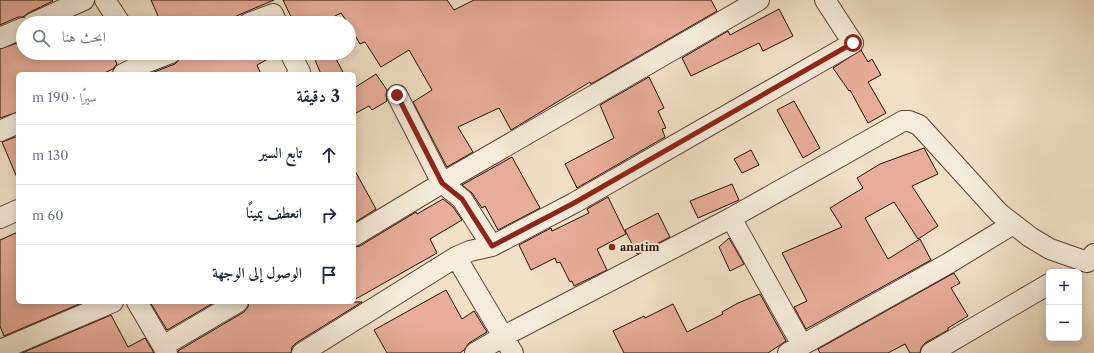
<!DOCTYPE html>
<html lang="ar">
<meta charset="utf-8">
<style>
body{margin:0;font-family:"Libre Caslon Text",Amiri,serif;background:#f2f2f3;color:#1f2937;direction:rtl}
.controls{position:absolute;right:12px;bottom:12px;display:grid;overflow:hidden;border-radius:6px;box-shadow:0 2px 10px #0003}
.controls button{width:36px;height:36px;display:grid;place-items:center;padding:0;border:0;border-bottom:1px solid #e0e1e3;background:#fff;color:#1f2937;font:20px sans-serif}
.stop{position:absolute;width:12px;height:12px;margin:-9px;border:3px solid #8f2418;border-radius:50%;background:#fff}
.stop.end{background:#8f2418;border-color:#fff;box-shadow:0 1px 4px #0008}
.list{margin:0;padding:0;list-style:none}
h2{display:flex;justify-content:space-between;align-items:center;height:52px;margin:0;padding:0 16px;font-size:17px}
h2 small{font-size:13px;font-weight:400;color:#747a83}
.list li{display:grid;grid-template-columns:26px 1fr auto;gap:12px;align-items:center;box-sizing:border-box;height:60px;padding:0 16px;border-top:1px solid #e0e1e3}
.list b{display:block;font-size:15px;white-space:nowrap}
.list em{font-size:13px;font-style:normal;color:#747a83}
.icon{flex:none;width:22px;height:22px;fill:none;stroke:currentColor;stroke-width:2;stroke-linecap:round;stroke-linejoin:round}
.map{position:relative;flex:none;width:1094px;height:353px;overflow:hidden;direction:ltr}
.search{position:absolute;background:#fff;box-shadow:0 2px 10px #0003;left:16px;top:16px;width:340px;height:44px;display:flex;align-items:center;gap:10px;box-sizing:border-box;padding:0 14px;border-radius:22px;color:#747a83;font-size:15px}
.panel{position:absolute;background:#fff;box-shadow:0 2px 10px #0003;left:16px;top:72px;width:340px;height:232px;border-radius:6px;direction:rtl}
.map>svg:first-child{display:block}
.building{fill:#e8ad9a;stroke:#270f01}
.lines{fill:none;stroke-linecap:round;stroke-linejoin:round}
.minor-casing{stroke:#594332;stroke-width:22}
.minor{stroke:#f5ebda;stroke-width:20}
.route{stroke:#8f2418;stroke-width:5}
.poi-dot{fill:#8f2418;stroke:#f5ebda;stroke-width:1.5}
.labels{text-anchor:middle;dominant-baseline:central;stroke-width:4;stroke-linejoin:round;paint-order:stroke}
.poi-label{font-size:11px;font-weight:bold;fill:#270f01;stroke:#f5ebda;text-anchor:start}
</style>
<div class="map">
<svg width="1094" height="353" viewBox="0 0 1094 353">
<rect width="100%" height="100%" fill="#f0e0c6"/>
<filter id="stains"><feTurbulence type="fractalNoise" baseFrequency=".005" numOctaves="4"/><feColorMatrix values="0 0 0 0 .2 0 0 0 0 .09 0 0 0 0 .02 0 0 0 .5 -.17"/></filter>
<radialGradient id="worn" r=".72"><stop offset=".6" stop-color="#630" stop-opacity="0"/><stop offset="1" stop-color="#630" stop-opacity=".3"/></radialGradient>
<path class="building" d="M 0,0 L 52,0 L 53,1 L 28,13 L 23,17 L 18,17 L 0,25 Z
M 151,0 L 274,0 L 220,23 L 161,23 Z
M 283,0 L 447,0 L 454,10 L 474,0 L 711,0 L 717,11 L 591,84 L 590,82 L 511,130 L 499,108 L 458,127 L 473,152 L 447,167 L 413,102 L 432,90 L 409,50 L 381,67 L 365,42 L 360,44 L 349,25 L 349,23 L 348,23 L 341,13 L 321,23 L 294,23 Z
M 779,9 L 793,36 L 763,51 L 759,43 L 691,76 L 682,58 L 728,31 L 730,35 Z
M 23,41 L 23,53 L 112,53 L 117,64 L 113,69 L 102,74 L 18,74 L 18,112 L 0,118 L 0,49 Z
M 861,50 L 868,62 L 872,59 L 881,75 L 868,82 L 886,113 L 868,123 L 850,90 L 849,91 L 833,68 Z
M 192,53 L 279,53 L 257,65 L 261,74 L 149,74 L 175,64 L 181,58 Z
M 312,53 L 333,53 L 344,74 L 321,74 Z
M 376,74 L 387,90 L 386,95 L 387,101 L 372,110 L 369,106 L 354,114 L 354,88 Z
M 649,77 L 664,108 L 658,111 L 666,128 L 662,129 L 665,137 L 577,188 L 565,164 L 614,138 L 600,105 Z
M 794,101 L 820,148 L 803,158 L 777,110 Z
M 18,136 L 18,180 L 2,142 Z
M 924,148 L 938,174 L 912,186 L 938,226 L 918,239 L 894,202 L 865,218 L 888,259 L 920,239 L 931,260 L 806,329 L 794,307 L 807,301 L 782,253 L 842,227 L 830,208 L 863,188 L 857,178 L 880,164 Z
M 751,150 L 759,165 L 742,173 L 734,159 Z
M 512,157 L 540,208 L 498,230 L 485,206 L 482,208 L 472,193 L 462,185 Z
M 354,169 L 376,209 L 354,223 Z
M 732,184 L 739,200 L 698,218 L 690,201 Z
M 608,197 L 626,234 L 597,249 L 607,270 L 574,286 L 572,281 L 570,282 L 560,262 L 557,263 L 555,258 L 531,270 L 519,245 L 551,228 L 552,231 L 589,213 L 587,209 Z
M 443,199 L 453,207 L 462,220 L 430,239 L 437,253 L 354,300 L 354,247 L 360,246 L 416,212 L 417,214 Z
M 658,213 L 670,237 L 637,254 L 625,230 Z
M 18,232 L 18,302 L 84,302 L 4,336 L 0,326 L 0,240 Z
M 729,238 L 744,264 L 730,271 L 719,247 Z
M 954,273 L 960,283 L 951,288 L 968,316 L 948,328 L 948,330 L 925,343 L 921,348 L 920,353 L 910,353 L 905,344 L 888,353 L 820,353 L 818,349 Z
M 446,290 L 462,319 L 474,311 L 487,332 L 469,343 L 464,350 L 460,353 L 387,353 L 374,330 Z
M 760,294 L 786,341 L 768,353 L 624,353 L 613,331 L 644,316 L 645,318 L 673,304 L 687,332 L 723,314 L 722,312 L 738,303 Z
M 150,302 L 215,302 L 167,330 Z
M 249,302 L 362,302 L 296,343 L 292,347 L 291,353 L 178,353 L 178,351 L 244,312 L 248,307 Z
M 111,315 L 128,347 L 145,338 L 154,353 L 22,353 Z"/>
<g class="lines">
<g class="minor-casing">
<path id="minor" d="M 105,0 L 120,23
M 33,23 L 84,0
M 249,23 L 273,14 L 277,23
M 0,38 L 23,28
M 290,53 L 300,72 L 297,74
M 123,74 L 145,63 L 171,53
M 397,95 L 442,183 L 462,199 L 492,246
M 0,131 L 18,123
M 0,218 L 18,210
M 731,218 L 802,345
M 354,236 L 442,183 L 759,0
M 456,257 L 513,353
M 137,302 L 167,353
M 163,346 L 238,302
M 0,350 L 113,302
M 302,353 L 456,257 L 470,251 L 492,246 L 574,203 L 853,43 L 825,0
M 475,353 L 504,336 L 731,218 L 903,121 L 909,121 L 919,125 L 999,213 L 1030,237 L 1050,249 L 1087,262 L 1094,254
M 788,353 L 949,263 L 1013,224
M 931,353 L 1049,284"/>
</g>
<use href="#minor" class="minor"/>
</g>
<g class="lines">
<path class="route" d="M 397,95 L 442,183 L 462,199 L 492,246 L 574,203 L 853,43"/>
</g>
<circle class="poi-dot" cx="612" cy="247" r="4"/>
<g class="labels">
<g class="poi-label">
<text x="620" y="247">anatim</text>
</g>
</g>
<rect width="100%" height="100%" filter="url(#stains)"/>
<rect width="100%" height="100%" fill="url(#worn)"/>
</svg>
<div class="controls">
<button>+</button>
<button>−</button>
</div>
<div class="stop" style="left:853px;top:43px"></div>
<div class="stop end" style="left:397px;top:95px"></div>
<div class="search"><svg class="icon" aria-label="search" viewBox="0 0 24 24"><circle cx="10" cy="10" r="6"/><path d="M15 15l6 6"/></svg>ابحث هنا</div>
<section class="panel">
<h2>3 دقيقة<small>سيرًا · 190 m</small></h2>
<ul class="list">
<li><svg class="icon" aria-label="ahead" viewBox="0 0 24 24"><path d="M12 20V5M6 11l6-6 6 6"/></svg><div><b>تابع السير</b></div><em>130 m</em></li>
<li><svg class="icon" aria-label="right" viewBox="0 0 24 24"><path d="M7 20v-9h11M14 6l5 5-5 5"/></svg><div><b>انعطف يمينًا</b></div><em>60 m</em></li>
<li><svg class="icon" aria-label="arrive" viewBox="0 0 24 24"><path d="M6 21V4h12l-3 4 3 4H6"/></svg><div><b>الوصول إلى الوجهة</b></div></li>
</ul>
</section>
</div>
